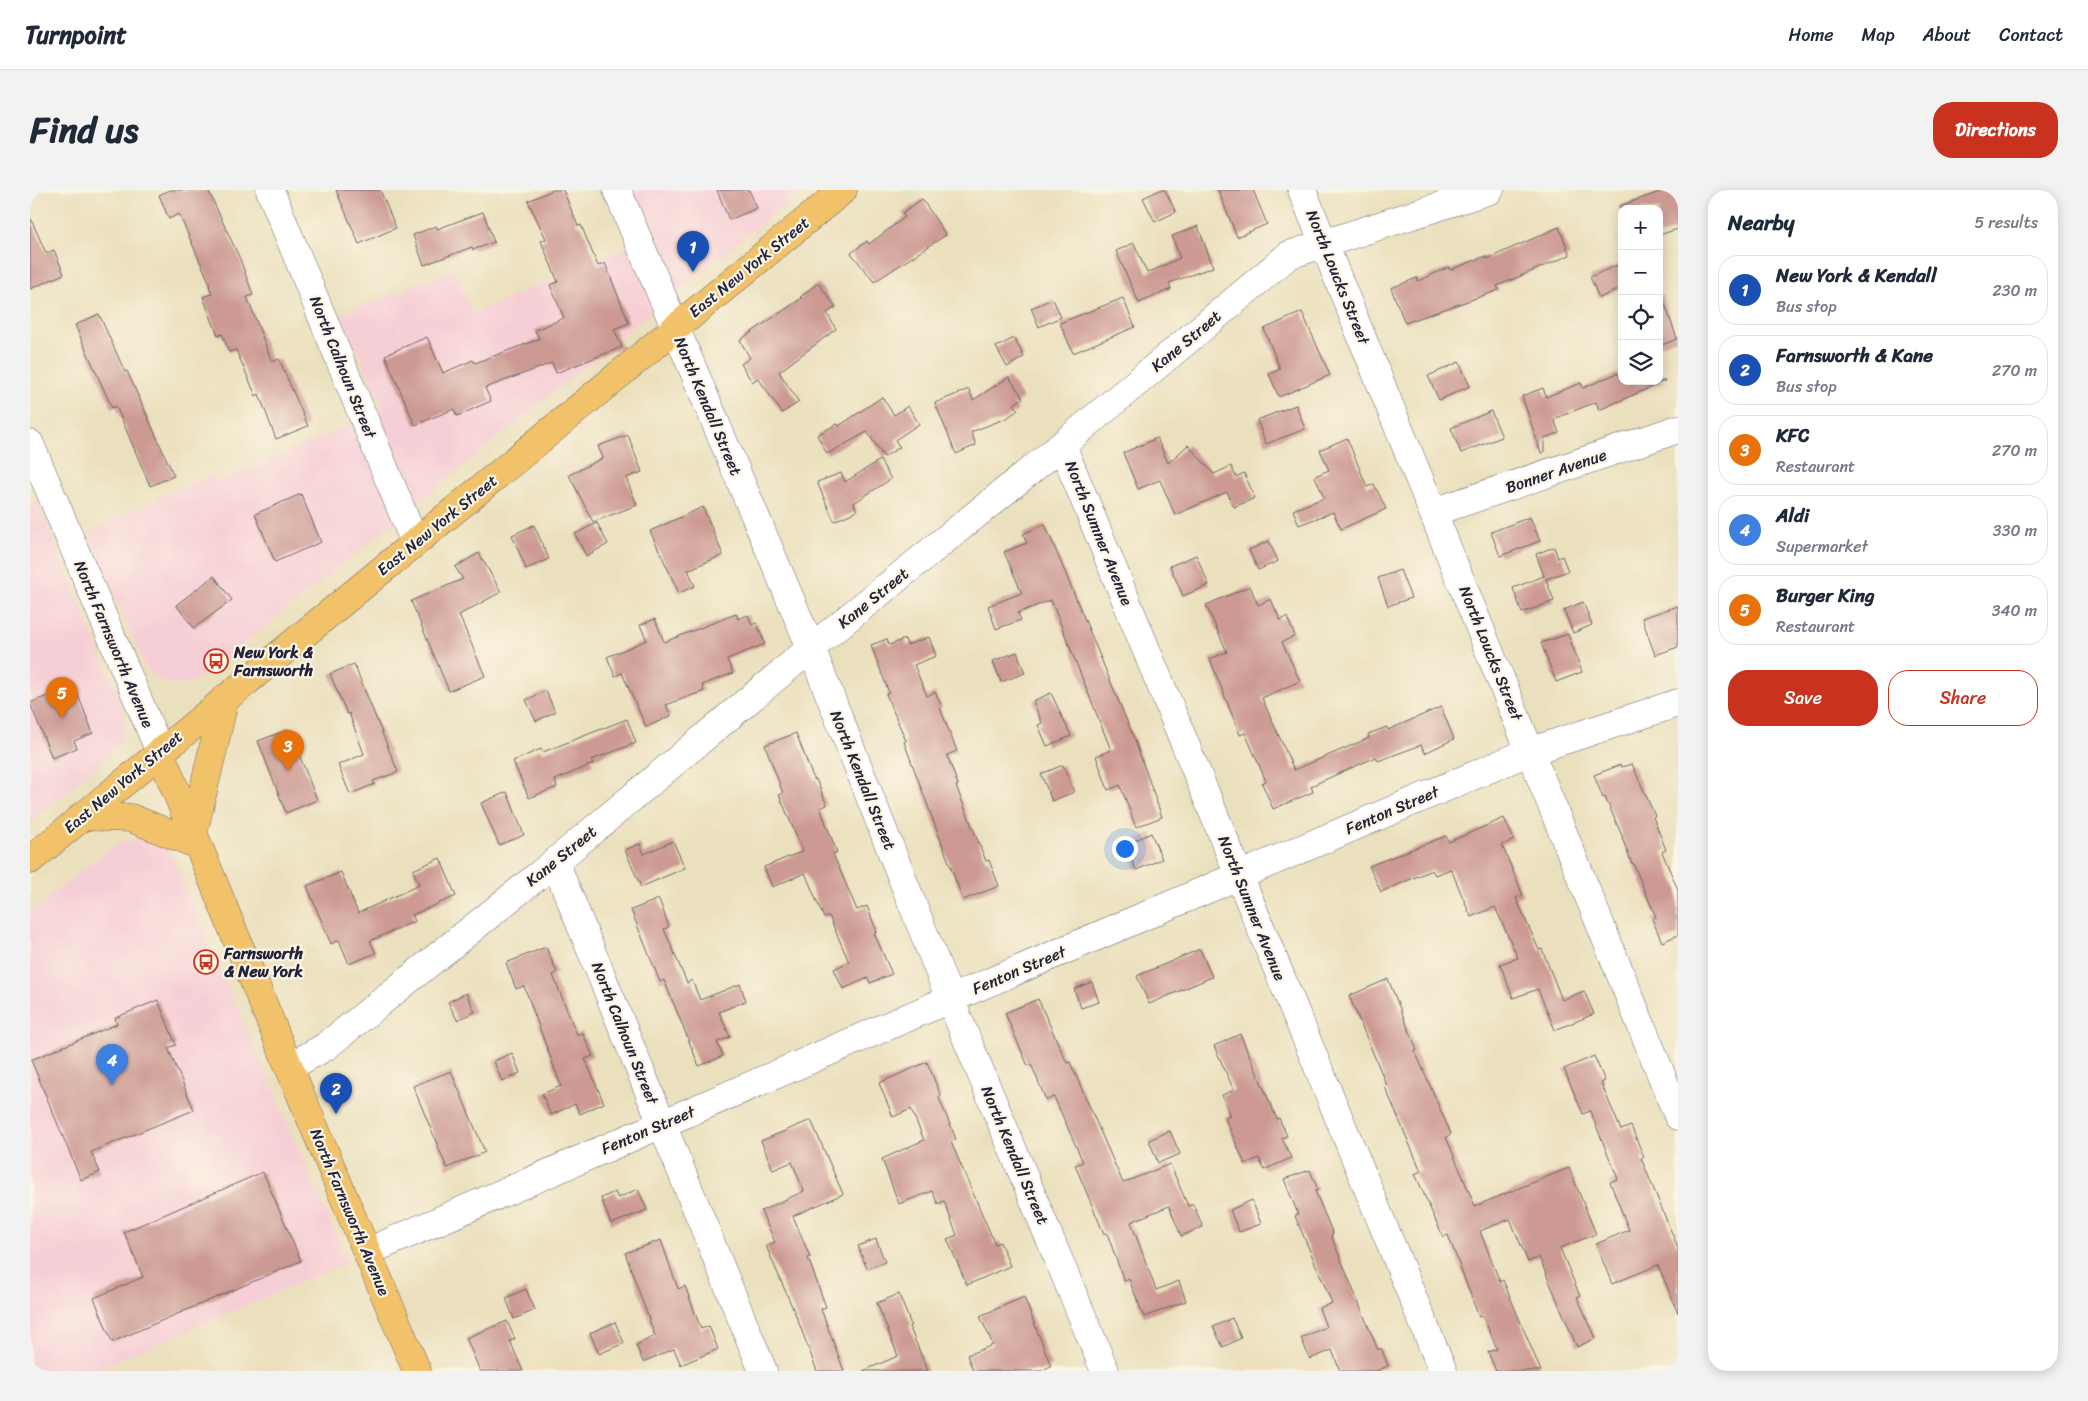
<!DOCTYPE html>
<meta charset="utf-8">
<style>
body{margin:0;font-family:Sriracha,sans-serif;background:#f2f2f3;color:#1f2937}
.controls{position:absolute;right:15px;top:15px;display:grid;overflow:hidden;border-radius:10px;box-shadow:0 2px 12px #0003}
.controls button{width:45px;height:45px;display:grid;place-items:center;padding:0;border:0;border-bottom:1px solid #e0e1e3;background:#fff;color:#1f2937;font:25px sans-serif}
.you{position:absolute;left:1094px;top:658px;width:18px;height:18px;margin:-12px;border:4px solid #fff;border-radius:50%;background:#1a73e8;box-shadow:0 0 0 8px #1a73e833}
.badge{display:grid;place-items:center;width:32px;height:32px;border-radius:50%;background:#c8321e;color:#fff;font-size:16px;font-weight:700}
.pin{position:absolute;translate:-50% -41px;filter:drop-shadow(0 1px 2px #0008)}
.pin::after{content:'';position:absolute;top:26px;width:18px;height:15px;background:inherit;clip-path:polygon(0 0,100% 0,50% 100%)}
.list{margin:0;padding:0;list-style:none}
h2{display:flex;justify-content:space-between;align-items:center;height:65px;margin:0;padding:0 20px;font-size:21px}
h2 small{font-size:16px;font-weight:400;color:#747a83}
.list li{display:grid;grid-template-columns:32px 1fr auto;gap:15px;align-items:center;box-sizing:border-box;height:70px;margin:0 10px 10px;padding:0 10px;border:1px solid #e0e1e3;border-radius:20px}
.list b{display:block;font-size:19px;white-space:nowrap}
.list p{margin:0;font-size:16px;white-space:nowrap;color:#747a83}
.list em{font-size:16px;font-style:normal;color:#747a83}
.actions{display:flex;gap:10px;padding:15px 20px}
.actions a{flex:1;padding:11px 0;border:1px solid #c8321e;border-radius:20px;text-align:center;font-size:18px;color:#c8321e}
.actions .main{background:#c8321e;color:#fff}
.icon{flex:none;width:28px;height:28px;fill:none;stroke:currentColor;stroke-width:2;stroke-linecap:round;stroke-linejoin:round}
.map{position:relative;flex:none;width:1648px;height:1181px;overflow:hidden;border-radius:20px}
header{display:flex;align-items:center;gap:30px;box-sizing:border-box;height:70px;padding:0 25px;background:#fff;border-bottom:1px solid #e0e1e3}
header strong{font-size:24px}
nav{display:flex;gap:28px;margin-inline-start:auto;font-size:18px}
.intro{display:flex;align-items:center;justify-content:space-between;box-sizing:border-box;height:120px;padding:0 30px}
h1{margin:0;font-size:35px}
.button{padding:12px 22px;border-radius:20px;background:#c8321e;color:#fff;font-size:18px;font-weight:700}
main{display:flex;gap:30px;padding:0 30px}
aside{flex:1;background:#fff;border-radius:20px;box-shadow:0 2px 12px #0003}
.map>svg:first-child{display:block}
.built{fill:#f6cfd6}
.building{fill:#cc9a93}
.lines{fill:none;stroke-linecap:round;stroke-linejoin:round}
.minor-casing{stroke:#686468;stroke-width:29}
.major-casing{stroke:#686468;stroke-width:29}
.minor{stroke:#fff;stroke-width:28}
.major{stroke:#f2c26a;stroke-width:28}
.labels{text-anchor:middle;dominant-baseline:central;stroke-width:4.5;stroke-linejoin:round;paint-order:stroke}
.street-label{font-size:16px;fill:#22223b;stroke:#fcf5e5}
.poi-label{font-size:16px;font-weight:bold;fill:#22223b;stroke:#fcf5e5;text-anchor:start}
</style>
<header>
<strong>Turnpoint</strong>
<nav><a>Home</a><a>Map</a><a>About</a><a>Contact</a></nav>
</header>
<div class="intro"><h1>Find us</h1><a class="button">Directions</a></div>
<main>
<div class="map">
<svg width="1648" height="1181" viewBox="0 0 1648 1181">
<rect width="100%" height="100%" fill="#fcf5e5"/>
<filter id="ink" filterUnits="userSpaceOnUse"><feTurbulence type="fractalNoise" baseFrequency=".02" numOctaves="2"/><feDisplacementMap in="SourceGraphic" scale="10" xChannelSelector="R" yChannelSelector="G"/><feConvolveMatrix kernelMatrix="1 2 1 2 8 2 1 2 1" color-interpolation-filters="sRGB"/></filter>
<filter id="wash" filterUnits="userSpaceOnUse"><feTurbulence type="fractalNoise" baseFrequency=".0096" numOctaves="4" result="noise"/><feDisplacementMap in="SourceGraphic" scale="20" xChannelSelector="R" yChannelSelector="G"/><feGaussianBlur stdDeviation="1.12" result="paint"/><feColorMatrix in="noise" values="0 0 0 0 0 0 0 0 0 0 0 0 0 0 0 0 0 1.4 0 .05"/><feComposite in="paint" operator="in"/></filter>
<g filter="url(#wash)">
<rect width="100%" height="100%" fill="#ebe0bd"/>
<path class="built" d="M 588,0 L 772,0 L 182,480 L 160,493 L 153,495 L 142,494 L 127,488 L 116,479 L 58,342 L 183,283 L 186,293 L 354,219 L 311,125 L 424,79 L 442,124 L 610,52 Z
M 7,310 L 87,504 L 94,527 L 92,549 L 72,572 L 0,631 L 0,317 Z
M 117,647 L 137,657 L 318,1072 L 63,1181 L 0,1181 L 0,722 L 76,661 L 93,651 Z"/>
<g id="blocks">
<path class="building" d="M 140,0 L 178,0 L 210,69 L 223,105 L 217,107 L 242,172 L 249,169 L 278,236 L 246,249 L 229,204 L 226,206 L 206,160 L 199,162 L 192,144 L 188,146 L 173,107 L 182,104 L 179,95 L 180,94 L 149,24 L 139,29 L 129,5 Z
M 306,0 L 350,0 L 366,38 L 329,54 Z
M 523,0 L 533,0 L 548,36 L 551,35 L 568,76 L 575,73 L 599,133 L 584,139 L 592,157 L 526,183 L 522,173 L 455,198 L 461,211 L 427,226 L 424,219 L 385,235 L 355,165 L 397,147 L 413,183 L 443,170 L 445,173 L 509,149 L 505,140 L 534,128 L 520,95 L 528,92 L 511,51 L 516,49 L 498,11 Z
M 687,0 L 719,0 L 727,18 L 699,30 Z
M 1130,0 L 1135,0 L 1146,22 L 1125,32 L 1113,8 Z
M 1188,0 L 1223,0 L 1237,34 L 1207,47 Z
M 1636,0 L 1648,0 L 1648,39 L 1629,45 L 1629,19 L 1590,19 L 1589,16 Z
M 892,9 L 916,45 L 844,92 L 821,63 L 837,51 L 839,54 L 875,27 L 872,23 Z
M 453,22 L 464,52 L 443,60 L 442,57 L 394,75 L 383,45 L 406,36 L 407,39 Z
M 0,27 L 16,63 L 24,60 L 34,84 L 0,99 Z
M 1168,36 L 1183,77 L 1139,93 L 1141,99 L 1109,113 L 1086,61 L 1104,53 L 1117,83 L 1150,68 L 1142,46 Z
M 1529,37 L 1540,65 L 1467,96 L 1469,100 L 1375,133 L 1361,98 L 1387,88 L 1388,91 L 1419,77 L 1420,80 L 1456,66 L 1457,69 Z
M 1592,73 L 1592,98 L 1569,108 L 1560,87 Z
M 788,93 L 806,117 L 797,123 L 806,139 L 749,182 L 769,212 L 752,223 L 728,188 L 722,192 L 711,174 L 720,168 L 710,150 L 772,108 L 770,107 Z
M 1629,105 L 1632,105 L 1647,149 L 1629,156 Z
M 1093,108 L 1105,137 L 1043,163 L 1030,133 Z
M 1023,109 L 1031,127 L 1009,137 L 1001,118 Z
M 1272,122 L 1300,185 L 1249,207 L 1239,184 L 1250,179 L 1234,139 Z
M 69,124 L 95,182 L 97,181 L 144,286 L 120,296 L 86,216 L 82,218 L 45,135 Z
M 984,148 L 994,167 L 977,177 L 966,157 Z
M 1429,172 L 1440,196 L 1409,210 L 1398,186 Z
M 1588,183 L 1592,191 L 1635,191 L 1569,220 L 1566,212 L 1524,229 L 1529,243 L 1514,248 L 1514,262 L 1511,263 L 1492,206 L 1513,198 L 1516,207 L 1551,193 L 1553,198 Z
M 979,187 L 993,208 L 984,214 L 988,220 L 977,228 L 941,242 L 946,255 L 926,264 L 905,213 L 939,199 L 943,210 Z
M 852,207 L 864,225 L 878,216 L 889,234 L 865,250 L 870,257 L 854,267 L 837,242 L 797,264 L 787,245 L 807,234 L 809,236 Z
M 1266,215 L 1275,239 L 1236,254 L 1227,230 Z
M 1461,221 L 1472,247 L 1431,263 L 1421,238 Z
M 598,245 L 612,282 L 596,288 L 607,315 L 563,332 L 539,285 L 573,268 L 568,256 Z
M 1127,248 L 1138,273 L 1158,255 L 1184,284 L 1201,276 L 1206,287 L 1214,283 L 1225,308 L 1204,317 L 1197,302 L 1145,325 L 1130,290 L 1108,299 L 1093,263 Z
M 1317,248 L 1337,297 L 1344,294 L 1356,319 L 1311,339 L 1303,322 L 1269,335 L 1263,320 L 1294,308 L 1285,286 L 1299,280 L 1290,260 Z
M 850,270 L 861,289 L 824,313 L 827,321 L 804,331 L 787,292 L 811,283 L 815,292 Z
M 271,304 L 291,352 L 245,372 L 225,324 Z
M 673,317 L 693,365 L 658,380 L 665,396 L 649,403 L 620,341 Z
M 1500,327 L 1510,351 L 1470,366 L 1461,342 Z
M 567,333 L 578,354 L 556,366 L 545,344 Z
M 1015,334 L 1104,548 L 1132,627 L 1106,637 L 1090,595 L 1078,600 L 1066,566 L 1081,560 L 1021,410 L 988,423 L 991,430 L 966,439 L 958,416 L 992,403 L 974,362 L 997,353 L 993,344 Z
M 504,335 L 519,369 L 496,379 L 482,345 Z
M 1239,351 L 1248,371 L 1228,380 L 1219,360 Z
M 1524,357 L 1528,368 L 1532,366 L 1538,381 L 1516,389 L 1524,411 L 1492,423 L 1483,398 L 1514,386 L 1506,364 Z
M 449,363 L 471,402 L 429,425 L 455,486 L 419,501 L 381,411 L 433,389 L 425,377 Z
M 1166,365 L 1179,395 L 1153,406 L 1140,376 Z
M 1370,380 L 1381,408 L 1358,416 L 1348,388 Z
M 184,386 L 202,410 L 164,438 L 146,415 Z
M 1220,396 L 1228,415 L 1241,409 L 1250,430 L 1257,427 L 1265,446 L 1252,452 L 1270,491 L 1232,508 L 1264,580 L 1339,548 L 1338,544 L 1357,537 L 1358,540 L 1411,517 L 1424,549 L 1395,563 L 1391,555 L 1348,571 L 1346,567 L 1281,596 L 1283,602 L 1243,619 L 1232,593 L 1236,591 L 1215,543 L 1210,545 L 1180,469 L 1197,462 L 1176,415 Z
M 1553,412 L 1562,435 L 1543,443 L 1534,420 Z
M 1648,416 L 1648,457 L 1625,465 L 1612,428 Z
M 706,424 L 708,429 L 718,425 L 722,435 L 727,433 L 735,454 L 697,469 L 703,483 L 672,495 L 674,501 L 636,515 L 641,526 L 616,537 L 592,483 L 585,486 L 577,467 L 617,450 L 610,435 L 625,429 L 634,452 Z
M 1538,444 L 1552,482 L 1526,492 L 1511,453 Z
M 899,447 L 906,466 L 884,475 L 897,506 L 905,502 L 912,517 L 910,518 L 927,561 L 917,565 L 928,595 L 926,596 L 956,671 L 959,670 L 969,696 L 933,710 L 874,552 L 876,551 L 856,504 L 859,503 L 841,455 L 857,449 L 859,455 L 875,449 L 877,455 Z
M 987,462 L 995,483 L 971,492 L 963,471 Z
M 324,474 L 368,582 L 343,591 L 345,594 L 320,604 L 308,575 L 334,564 L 319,523 L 317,524 L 300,484 Z
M 44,495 L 63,543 L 44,551 L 47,558 L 22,568 L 0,513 Z
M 516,501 L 525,522 L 506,531 L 496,510 Z
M 1021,503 L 1041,546 L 1017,556 L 1008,535 L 1012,533 L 1003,511 Z
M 597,529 L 606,553 L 561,570 L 563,574 L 525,590 L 527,597 L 499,608 L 483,571 L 511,559 L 513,562 Z
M 259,539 L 287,610 L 256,623 L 228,551 Z
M 766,543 L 784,590 L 786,589 L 797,615 L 790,618 L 807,662 L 803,664 L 827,720 L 837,716 L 847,742 L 844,743 L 862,784 L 840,793 L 838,788 L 813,799 L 804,779 L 819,772 L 799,726 L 794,728 L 775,683 L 742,697 L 734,677 L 773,661 L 749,605 L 753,603 L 735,555 Z
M 1602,574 L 1625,626 L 1623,627 L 1636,660 L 1632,662 L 1648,700 L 1648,745 L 1632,752 L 1622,729 L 1626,727 L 1603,673 L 1602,674 L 1592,648 L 1593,648 L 1575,607 L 1573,608 L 1564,585 L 1590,575 L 1591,577 Z
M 1033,575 L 1044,602 L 1022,611 L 1011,584 Z
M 477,602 L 494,645 L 469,655 L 451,613 Z
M 1474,628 L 1484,650 L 1472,655 L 1493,705 L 1486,708 L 1509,760 L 1512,759 L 1532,810 L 1554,801 L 1564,824 L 1525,840 L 1508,799 L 1483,808 L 1470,774 L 1488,768 L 1465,717 L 1441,727 L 1421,679 L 1405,685 L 1402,680 L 1351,702 L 1339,676 L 1416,646 L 1419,652 Z
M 1121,643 L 1132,669 L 1106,680 L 1095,655 Z
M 643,651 L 655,678 L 611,697 L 595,660 L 610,654 L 614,664 Z
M 410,668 L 426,706 L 382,725 L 385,731 L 340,751 L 346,763 L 319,774 L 309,750 L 301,754 L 277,696 L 311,682 L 328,723 L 389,695 L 383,680 Z
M 629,709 L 639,737 L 634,739 L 657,793 L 662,790 L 670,810 L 710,794 L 716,811 L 689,822 L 700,847 L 687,852 L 693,866 L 669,876 L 634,790 L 630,792 L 601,720 Z
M 516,757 L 527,783 L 523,785 L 547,845 L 552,842 L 563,866 L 555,869 L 574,913 L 550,924 L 545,914 L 521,925 L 512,904 L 531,896 L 494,796 L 486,799 L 476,773 Z
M 1170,759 L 1182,787 L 1119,814 L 1107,786 Z
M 1358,789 L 1387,860 L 1385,861 L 1421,944 L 1416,947 L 1445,1016 L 1539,978 L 1566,1044 L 1530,1058 L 1550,1106 L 1547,1107 L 1566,1148 L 1547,1157 L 1509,1067 L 1498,1072 L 1480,1029 L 1450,1041 L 1470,1092 L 1473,1090 L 1511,1181 L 1466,1181 L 1458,1162 L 1467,1159 L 1453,1126 L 1449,1127 L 1418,1045 L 1413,1047 L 1385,984 L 1391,981 L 1355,897 L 1357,896 L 1319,806 Z
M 1062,792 L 1069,812 L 1051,818 L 1044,799 Z
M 436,803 L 445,822 L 427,830 L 418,812 Z
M 1008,809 L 1037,873 L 1040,872 L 1093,993 L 1140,974 L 1158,1016 L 1163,1014 L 1173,1037 L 1151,1046 L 1139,1016 L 1101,1032 L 1126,1100 L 1149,1091 L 1156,1111 L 1114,1127 L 1099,1089 L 1094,1091 L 1077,1043 L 1074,1044 L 1045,975 L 1053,972 L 1024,907 L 1016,910 L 1001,874 L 998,876 L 975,823 Z
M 128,810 L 146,855 L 138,858 L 164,920 L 61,962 L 70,982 L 51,990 L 1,870 L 87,834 L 85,828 Z
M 1210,844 L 1247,929 L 1249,928 L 1257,946 L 1252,948 L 1261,968 L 1234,980 L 1229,968 L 1215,974 L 1195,928 L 1200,926 L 1192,905 L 1204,900 L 1184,856 Z
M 482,863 L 490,883 L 472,891 L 464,871 Z
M 1564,866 L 1575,891 L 1571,893 L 1591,940 L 1601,936 L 1614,967 L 1611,968 L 1648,1058 L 1648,1123 L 1628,1075 L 1582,1094 L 1566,1054 L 1599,1040 L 1580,992 L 1588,989 L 1560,921 L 1553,924 L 1534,879 Z
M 897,872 L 911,906 L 909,908 L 926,949 L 921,952 L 965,1054 L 970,1052 L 980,1076 L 937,1095 L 917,1049 L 927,1045 L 914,1011 L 908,1014 L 902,1001 L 869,1014 L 852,969 L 894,950 L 881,919 L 863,927 L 849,893 Z
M 421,881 L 455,962 L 417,978 L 383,896 Z
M 781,930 L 813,1004 L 763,1026 L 780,1067 L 778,1068 L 796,1117 L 791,1119 L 814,1181 L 787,1181 L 767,1128 L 736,1056 L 745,1052 L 731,1021 L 774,1001 L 762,972 L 743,980 L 731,951 Z
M 1140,941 L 1150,964 L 1128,973 L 1119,950 Z
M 1280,980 L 1288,1000 L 1285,1001 L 1303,1044 L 1301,1045 L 1320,1092 L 1348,1160 L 1351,1158 L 1358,1176 L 1346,1181 L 1310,1181 L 1302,1160 L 1280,1169 L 1271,1148 L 1296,1137 L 1289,1118 L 1302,1113 L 1265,1026 L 1268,1024 L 1254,989 Z
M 233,982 L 271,1071 L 82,1152 L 64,1108 L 113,1087 L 94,1042 Z
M 608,999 L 617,1020 L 581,1034 L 571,1008 L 585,1002 L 588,1008 Z
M 1222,1010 L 1231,1034 L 1209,1042 L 1200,1020 Z
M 846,1049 L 855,1072 L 837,1079 L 828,1056 Z
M 631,1050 L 648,1099 L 655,1096 L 671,1139 L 679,1136 L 688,1159 L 651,1175 L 644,1159 L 613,1172 L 606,1155 L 625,1146 L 595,1063 Z
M 496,1099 L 505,1120 L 484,1129 L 476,1108 Z
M 869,1104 L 881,1135 L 879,1136 L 898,1181 L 833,1181 L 868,1166 L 847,1113 Z
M 994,1107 L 1021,1176 L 1010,1181 L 943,1181 L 937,1165 L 963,1155 L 950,1126 Z
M 1202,1128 L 1211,1148 L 1193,1157 L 1183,1137 Z
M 477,1131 L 485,1149 L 480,1151 L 493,1181 L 450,1181 L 436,1148 Z
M 585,1132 L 594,1153 L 569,1164 L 560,1143 Z"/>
</g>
</g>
<g filter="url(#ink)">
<use href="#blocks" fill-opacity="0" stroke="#686468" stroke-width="1"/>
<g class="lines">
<g class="minor-casing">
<path id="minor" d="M 240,0 L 385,353
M 587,0 L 781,458 L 920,809 L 1075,1181
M 1272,0 L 1648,926
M 0,254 L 130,562
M 1032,255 L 1413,1181
M 1404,322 L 1648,239
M 525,672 L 733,1181
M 259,877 L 295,857 L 525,672 L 781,458 L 1032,255 L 1259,65 L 1460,0
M 337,1062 L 920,809 L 1501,561 L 1648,513"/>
</g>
<g class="major-casing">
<path id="major" d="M 130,562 L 259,877 L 387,1181
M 52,626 L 101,628 L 168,655
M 163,644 L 195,508
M 0,670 C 269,445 544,225 813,0"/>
</g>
<use href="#minor" class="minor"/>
<use href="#major" class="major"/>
</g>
</g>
<defs>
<g id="bus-ring" transform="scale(1.25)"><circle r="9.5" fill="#fcf5e5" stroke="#c8321e" stroke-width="1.5"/><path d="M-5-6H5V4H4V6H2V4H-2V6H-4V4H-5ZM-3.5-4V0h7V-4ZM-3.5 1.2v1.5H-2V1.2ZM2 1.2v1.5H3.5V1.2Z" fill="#c8321e"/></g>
</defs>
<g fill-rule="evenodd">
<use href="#bus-ring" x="186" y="471"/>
<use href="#bus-ring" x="176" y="772"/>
</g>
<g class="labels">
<g class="street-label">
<text transform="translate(719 77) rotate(-39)">East New York Street</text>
<text transform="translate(1308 87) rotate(68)">North Loucks Street</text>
<text transform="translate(1156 151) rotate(-40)">Kane Street</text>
<text transform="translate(313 177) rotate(68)">North Calhoun Street</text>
<text transform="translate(678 216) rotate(67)">North Kendall Street</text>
<text transform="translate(1526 281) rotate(-19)">Bonner Avenue</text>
<text transform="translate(407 335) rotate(-39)">East New York Street</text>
<text transform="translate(1069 343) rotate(68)">North Sumner Avenue</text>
<text transform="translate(843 408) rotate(-39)">Kane Street</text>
<text transform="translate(84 454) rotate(67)">North Farnsworth Avenue</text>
<text transform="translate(1461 463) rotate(68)">North Loucks Street</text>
<text transform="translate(833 590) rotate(68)">North Kendall Street</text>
<text transform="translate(93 592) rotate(-40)">East New York Street</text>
<text transform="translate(1362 620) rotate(-23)">Fenton Street</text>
<text transform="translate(531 666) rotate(-39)">Kane Street</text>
<text transform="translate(1222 718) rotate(68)">North Sumner Avenue</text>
<text transform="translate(989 780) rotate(-23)">Fenton Street</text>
<text transform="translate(595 843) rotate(68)">North Calhoun Street</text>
<text transform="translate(618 940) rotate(-23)">Fenton Street</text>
<text transform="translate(985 965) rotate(67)">North Kendall Street</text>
<text transform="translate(320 1022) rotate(67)">North Farnsworth Avenue</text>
</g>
<g class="poi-label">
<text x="204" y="462">New York &amp;<tspan x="204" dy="18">Farnsworth</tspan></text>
<text x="194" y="763">Farnsworth<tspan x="194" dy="18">&amp; New York</tspan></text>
</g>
</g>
</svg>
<div class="controls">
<button>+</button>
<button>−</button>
<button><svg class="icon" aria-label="locate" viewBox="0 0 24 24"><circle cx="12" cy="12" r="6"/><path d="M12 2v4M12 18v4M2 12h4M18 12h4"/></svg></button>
<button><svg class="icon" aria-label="layers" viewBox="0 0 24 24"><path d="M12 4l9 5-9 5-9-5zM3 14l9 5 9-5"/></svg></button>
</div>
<div class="you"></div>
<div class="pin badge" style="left:663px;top:82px;background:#1a4fb4">1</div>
<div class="pin badge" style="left:306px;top:924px;background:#1a4fb4">2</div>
<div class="pin badge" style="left:258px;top:581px;background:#e8710a">3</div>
<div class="pin badge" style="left:82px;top:895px;background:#3f7fe0">4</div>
<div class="pin badge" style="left:32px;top:528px;background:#e8710a">5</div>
</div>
<aside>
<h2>Nearby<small>5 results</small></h2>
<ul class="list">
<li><span class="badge" style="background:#1a4fb4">1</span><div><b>New York &amp; Kendall</b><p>Bus stop</p></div><em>230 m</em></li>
<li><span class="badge" style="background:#1a4fb4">2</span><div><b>Farnsworth &amp; Kane</b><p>Bus stop</p></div><em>270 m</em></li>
<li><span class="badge" style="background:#e8710a">3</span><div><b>KFC</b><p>Restaurant</p></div><em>270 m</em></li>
<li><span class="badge" style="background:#3f7fe0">4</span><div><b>Aldi</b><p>Supermarket</p></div><em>330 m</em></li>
<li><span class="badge" style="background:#e8710a">5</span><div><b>Burger King</b><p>Restaurant</p></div><em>340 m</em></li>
</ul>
<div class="actions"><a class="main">Save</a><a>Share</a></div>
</aside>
</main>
